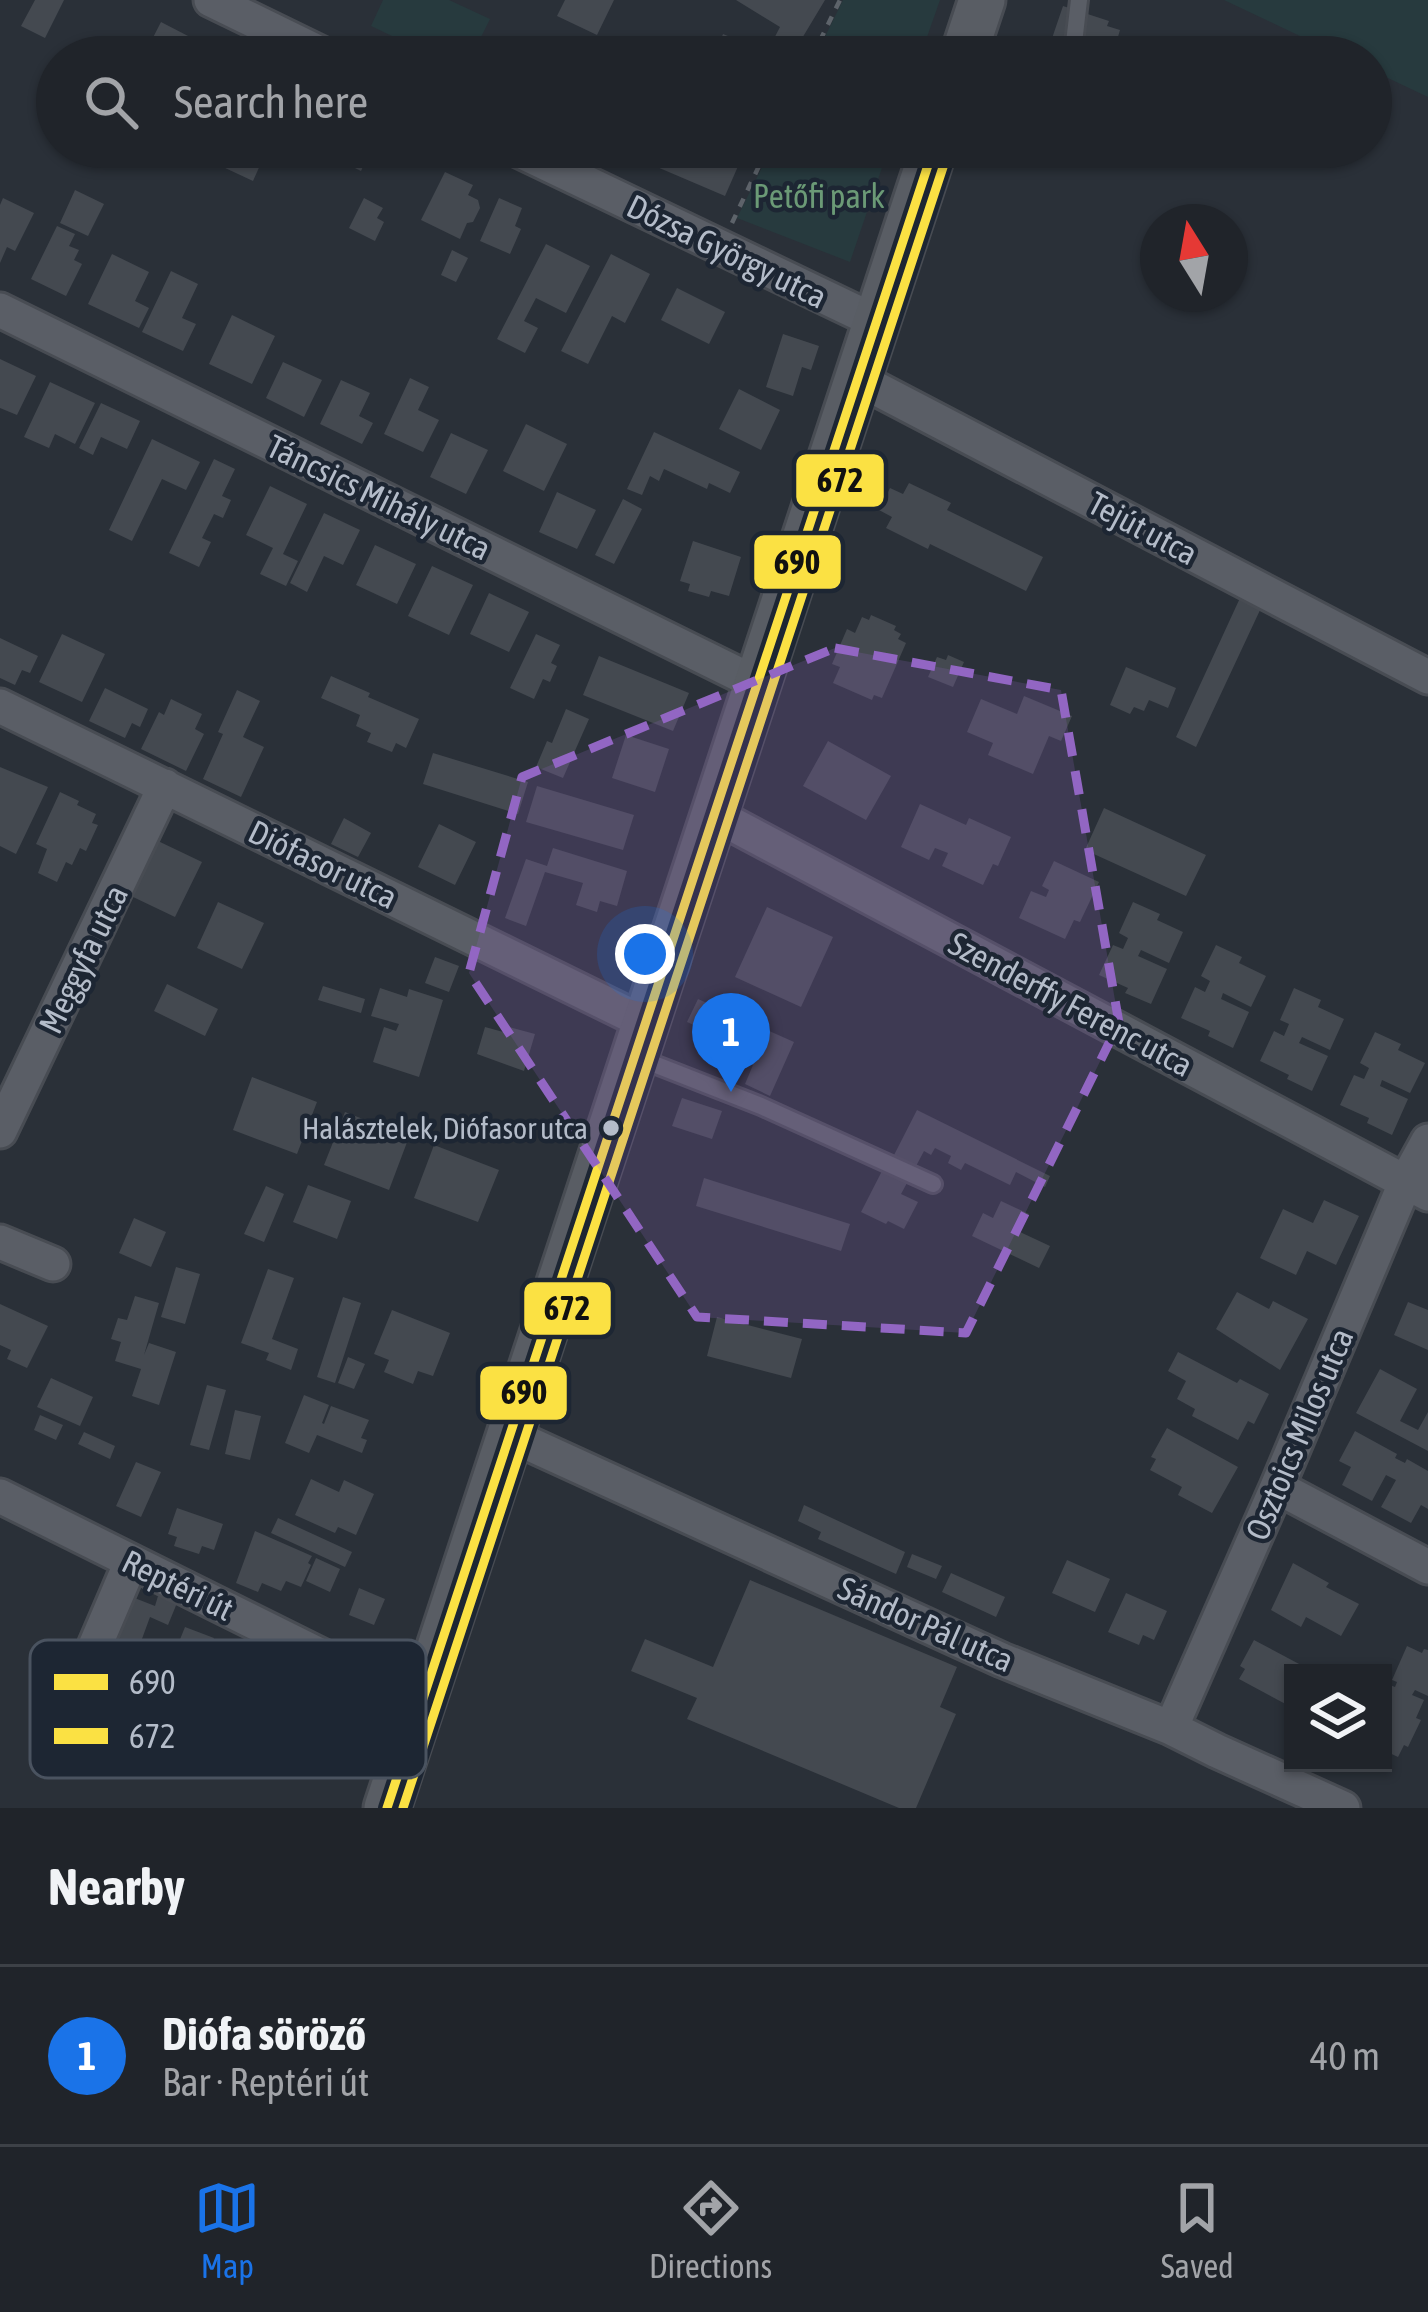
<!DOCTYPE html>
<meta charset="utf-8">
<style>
body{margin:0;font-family:"Asap Condensed",sans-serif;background:#282c32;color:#f1f3f6}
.controls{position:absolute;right:36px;bottom:36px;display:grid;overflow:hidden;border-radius:0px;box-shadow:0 3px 9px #0004}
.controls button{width:108px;height:108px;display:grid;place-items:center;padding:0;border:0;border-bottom:3px solid #3d4147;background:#20242a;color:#f1f3f6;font:60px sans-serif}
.compass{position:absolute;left:1140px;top:204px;width:108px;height:108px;border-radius:50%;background:#20242a;box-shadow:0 3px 9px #0004;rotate:349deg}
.you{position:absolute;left:645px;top:954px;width:42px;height:42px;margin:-30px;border:9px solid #fff;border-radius:50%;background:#1a73e8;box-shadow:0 0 0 18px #1a73e833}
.badge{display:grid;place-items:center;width:78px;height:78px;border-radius:50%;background:#1a73e8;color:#fff;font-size:39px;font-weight:700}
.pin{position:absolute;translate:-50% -99px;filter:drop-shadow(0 3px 6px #0008)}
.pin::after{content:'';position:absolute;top:63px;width:42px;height:36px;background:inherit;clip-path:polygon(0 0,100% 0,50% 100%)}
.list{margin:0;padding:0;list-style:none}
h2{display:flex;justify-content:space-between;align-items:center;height:156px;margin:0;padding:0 48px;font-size:51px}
h2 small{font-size:39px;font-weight:400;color:#a2a4a8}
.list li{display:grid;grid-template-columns:78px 1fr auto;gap:36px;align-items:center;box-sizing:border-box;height:180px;padding:0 48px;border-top:3px solid #3d4147}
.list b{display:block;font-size:45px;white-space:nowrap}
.list p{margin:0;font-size:39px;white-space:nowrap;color:#a2a4a8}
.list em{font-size:39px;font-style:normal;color:#a2a4a8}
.icon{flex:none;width:66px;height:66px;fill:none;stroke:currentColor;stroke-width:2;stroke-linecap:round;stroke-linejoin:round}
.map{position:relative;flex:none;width:1428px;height:1808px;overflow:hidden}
.search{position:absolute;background:#20242a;box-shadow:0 3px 9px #0004;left:36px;right:36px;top:36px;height:132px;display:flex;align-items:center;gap:30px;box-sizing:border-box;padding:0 42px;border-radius:66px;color:#a2a4a8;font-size:45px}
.sheet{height:336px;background:#20242a}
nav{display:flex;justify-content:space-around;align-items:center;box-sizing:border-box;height:168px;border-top:3px solid #3d4147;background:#20242a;font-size:33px;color:#a2a4a8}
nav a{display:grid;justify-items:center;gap:6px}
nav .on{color:#1a73e8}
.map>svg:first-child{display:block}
.green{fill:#273a3e}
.building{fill:#444950}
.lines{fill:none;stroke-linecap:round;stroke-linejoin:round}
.lane-casing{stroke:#484c53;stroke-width:22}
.street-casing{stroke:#484c53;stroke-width:39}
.secondary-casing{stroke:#484c53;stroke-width:51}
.path{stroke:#5d636a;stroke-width:4.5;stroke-dasharray:9 9;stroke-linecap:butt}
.lane{stroke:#5a5e66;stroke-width:16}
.street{stroke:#5a5e66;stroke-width:33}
.secondary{stroke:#595d64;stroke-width:45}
.bus-1-casing{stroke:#1d2633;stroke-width:18}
.bus-2-casing{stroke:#1d2633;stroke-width:18}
.bus-1{stroke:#fbe143;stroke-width:9}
.bus-2{stroke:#fbe143;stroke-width:9}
.marked{fill:#9266c3;fill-opacity:0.2;stroke:#9266c3;stroke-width:9;stroke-dasharray:24 15;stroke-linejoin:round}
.bus-dot{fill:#b4bcc9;stroke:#1d2633;stroke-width:4.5}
.labels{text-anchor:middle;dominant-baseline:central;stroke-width:9;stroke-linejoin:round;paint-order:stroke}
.bus-label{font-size:30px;fill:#b4bcc9;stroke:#1d2633;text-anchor:end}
.park-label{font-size:33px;fill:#6b9a76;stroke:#1d2633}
.street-label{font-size:33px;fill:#b4bcc9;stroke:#1d2633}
.key{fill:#1d2633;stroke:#4a5360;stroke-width:3}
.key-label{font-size:33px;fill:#b4bcc9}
.line-badge{stroke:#1d2633;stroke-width:4.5}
.pale-badge-label{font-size:33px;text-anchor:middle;font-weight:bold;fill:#111}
</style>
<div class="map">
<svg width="1428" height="1808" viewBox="0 0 1428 1808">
<rect width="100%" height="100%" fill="#2a3038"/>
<path class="green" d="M 383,0 L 449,0 L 490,19 L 471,57 L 436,57 L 371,26 Z
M 843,0 L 940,0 L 920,57 L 815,57 Z
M 1224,0 L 1428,0 L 1428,97 L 1371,70 L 1371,57 L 1344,57 Z
M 772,147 L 889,147 L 850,262 L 737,218 Z"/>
<path class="building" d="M 35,0 L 64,0 L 45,38 L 21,26 Z
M 565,0 L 614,0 L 597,35 L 557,16 Z
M 736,0 L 825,0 L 801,40 L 794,36 L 784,57 L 714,57 L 723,34 L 767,52 L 780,27 Z
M 1063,6 L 1109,21 L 1107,26 L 1120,30 L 1112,57 L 1060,57 L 1047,53 Z
M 161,22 L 190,37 L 180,57 L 143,57 Z
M 233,147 L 255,147 L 266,152 L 253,181 L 223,167 Z
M 312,147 L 372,147 L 361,171 Z
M 657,147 L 757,147 L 748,167 L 739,164 L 725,196 L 650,164 Z
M 445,172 L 473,185 L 468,195 L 478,200 L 480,208 L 473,222 L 467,223 L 460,239 L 421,220 Z
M 75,190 L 104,204 L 88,236 L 60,223 Z
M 3,198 L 34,213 L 15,251 L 7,247 L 0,263 L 0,205 Z
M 364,198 L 383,208 L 377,218 L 384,222 L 375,241 L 349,228 Z
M 499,198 L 522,208 L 515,226 L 521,229 L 510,254 L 480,241 Z
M 57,226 L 75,234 L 69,246 L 79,250 L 74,260 L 82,264 L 66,296 L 31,279 Z
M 546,244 L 590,266 L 566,313 L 536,298 L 524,321 L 538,328 L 525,353 L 497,339 Z
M 452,250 L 468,258 L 456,282 L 441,275 Z
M 112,254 L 149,272 L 135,301 L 149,308 L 139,328 L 88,304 Z
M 611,254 L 650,274 L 625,323 L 612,316 L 588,364 L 561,351 Z
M 171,271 L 198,284 L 182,318 L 196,324 L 183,351 L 142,332 Z
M 677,288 L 725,312 L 709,344 L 661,320 Z
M 232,315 L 275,336 L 252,384 L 209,364 Z
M 783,334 L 819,346 L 811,370 L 802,367 L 793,396 L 766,387 Z
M 0,359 L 36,376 L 17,415 L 0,408 Z
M 283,362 L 322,380 L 304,417 L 266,398 Z
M 410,378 L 429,387 L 418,410 L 439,420 L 423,452 L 384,434 Z
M 341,380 L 370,393 L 359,416 L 373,423 L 362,444 L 320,424 Z
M 50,382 L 95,403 L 75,444 L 55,434 L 49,448 L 24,437 Z
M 739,389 L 780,410 L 761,450 L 719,429 Z
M 101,403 L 140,421 L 127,449 L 101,437 L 93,455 L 79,448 Z
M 526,424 L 567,444 L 544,491 L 503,471 Z
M 654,432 L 740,472 L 730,493 L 709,483 L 707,489 L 664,469 L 659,481 L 650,476 L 642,495 L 627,489 Z
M 451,433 L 488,450 L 466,494 L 430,477 Z
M 152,439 L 200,462 L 186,490 L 162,479 L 132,541 L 109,530 Z
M 214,459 L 235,469 L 222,496 L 231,500 L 223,518 L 214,514 L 202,538 L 211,542 L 199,567 L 169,553 Z
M 909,483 L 951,503 L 947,510 L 1043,557 L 1026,591 L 930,544 L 928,549 L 886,528 L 892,517 L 879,510 L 890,488 L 903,494 Z
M 270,486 L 307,504 L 283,554 L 298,561 L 286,586 L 260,574 L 273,548 L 246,535 Z
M 557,492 L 596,510 L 577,549 L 539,532 Z
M 623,499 L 642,509 L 614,564 L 595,555 Z
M 324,513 L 360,530 L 343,565 L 324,556 L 307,592 L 290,583 Z
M 693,541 L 741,557 L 729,596 L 711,591 L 709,597 L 688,591 L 690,584 L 680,581 Z
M 375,545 L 416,564 L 397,604 L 356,585 Z
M 432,566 L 473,585 L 449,635 L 408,616 Z
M 489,593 L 529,612 L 509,652 L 470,634 Z
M 1240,598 L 1261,608 L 1196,747 L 1176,737 Z
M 871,615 L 896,626 L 894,630 L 901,634 L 898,639 L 906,643 L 882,698 L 874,695 L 872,700 L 833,683 L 840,667 L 832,664 L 847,629 L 855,633 L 862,617 L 869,620 Z
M 62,634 L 105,654 L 82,702 L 39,682 Z
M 536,634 L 560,645 L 551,663 L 557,666 L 550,682 L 543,679 L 534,699 L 510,688 Z
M 0,638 L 38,656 L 30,673 L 22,670 L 15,685 L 0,678 Z
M 948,655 L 964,662 L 953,687 L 928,677 L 937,657 L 946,660 Z
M 599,656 L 689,693 L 673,731 L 583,695 Z
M 1126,667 L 1176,688 L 1168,708 L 1149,700 L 1144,711 L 1134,707 L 1130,714 L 1110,705 Z
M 331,676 L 370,693 L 368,697 L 419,719 L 406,748 L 396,743 L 392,752 L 367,742 L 371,733 L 356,726 L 360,715 L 321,698 Z
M 105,688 L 148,709 L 140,727 L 132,723 L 125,738 L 89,721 Z
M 237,690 L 260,701 L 243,737 L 264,747 L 241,797 L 203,779 L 223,734 L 218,732 Z
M 1024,696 L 1072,716 L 1061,741 L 1049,736 L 1033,774 L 988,755 L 993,743 L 967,732 L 981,699 L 1017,714 Z
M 171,699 L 202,714 L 195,729 L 204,734 L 186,771 L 141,749 L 159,712 L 164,715 Z
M 566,709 L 589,719 L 563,778 L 536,767 L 547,741 L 552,743 Z
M 626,735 L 669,749 L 655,792 L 612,778 Z
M 828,741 L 891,776 L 866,820 L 803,786 Z
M 433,753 L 528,782 L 518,814 L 423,784 Z
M 0,767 L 48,787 L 16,854 L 0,846 Z
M 537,786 L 634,815 L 623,850 L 526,822 Z
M 60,792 L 79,801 L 77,805 L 96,814 L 92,823 L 98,825 L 86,851 L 80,848 L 72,865 L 66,862 L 57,882 L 38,873 L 47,849 L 36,844 Z
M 920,804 L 966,825 L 969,818 L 1011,837 L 998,866 L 993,864 L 983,885 L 942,866 L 948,853 L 935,848 L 929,860 L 901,847 Z
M 1104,808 L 1206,855 L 1186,896 L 1085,850 Z
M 344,818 L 371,833 L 358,857 L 331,844 Z
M 439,824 L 476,842 L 455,885 L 418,867 Z
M 158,841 L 202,862 L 175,917 L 131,896 Z
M 553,848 L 627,871 L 617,906 L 600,901 L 597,912 L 576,905 L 583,883 L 545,872 L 526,926 L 505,918 L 526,859 L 547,866 Z
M 1054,861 L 1099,882 L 1080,922 L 1074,920 L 1065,939 L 1019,918 L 1031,891 L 1046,897 L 1049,890 L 1042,886 Z
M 218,902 L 264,923 L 242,969 L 197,948 Z
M 1133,902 L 1160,914 L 1157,920 L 1183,932 L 1169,963 L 1141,950 L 1138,956 L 1167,969 L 1151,1004 L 1125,993 L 1128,988 L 1099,975 L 1113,945 L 1123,949 L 1128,938 L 1119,933 Z
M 767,907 L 833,937 L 801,1007 L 735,977 Z
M 1216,945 L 1242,957 L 1239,963 L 1266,976 L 1251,1007 L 1223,993 L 1221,999 L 1249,1012 L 1233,1048 L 1208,1036 L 1210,1031 L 1181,1018 L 1195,987 L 1205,992 L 1210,981 L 1201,976 Z
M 435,957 L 459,966 L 449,992 L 425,983 Z
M 167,984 L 218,1009 L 205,1036 L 154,1011 Z
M 323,986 L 365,999 L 361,1013 L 318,1000 Z
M 380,988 L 407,997 L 409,989 L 443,1000 L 419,1077 L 373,1062 L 384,1027 L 396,1031 L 399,1024 L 371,1016 Z
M 1294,988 L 1321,1000 L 1318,1007 L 1344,1019 L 1330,1050 L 1302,1037 L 1299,1043 L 1328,1056 L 1312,1091 L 1287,1079 L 1289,1075 L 1260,1061 L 1274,1031 L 1284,1036 L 1289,1024 L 1280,1020 Z
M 698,999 L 794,1042 L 770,1096 L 745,1084 L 753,1065 L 737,1057 L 742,1046 L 687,1022 Z
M 485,1027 L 507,1033 L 509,1027 L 535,1034 L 524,1071 L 477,1054 Z
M 1375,1032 L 1401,1044 L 1398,1050 L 1425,1063 L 1410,1093 L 1382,1080 L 1380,1086 L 1408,1099 L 1392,1135 L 1367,1123 L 1369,1118 L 1340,1105 L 1354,1075 L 1364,1079 L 1369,1068 L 1360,1063 Z
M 252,1077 L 317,1102 L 297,1154 L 233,1130 Z
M 682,1098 L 722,1111 L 712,1139 L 672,1126 Z
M 917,1110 L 1050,1176 L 1045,1187 L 1016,1172 L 1010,1185 L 965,1163 L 961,1170 L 948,1163 L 951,1156 L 935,1148 L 931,1155 L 924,1151 L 915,1168 L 893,1157 Z
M 345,1112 L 409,1137 L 389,1190 L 324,1165 Z
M 434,1145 L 499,1170 L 478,1222 L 414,1198 Z
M 882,1171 L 907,1183 L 901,1194 L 918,1202 L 904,1229 L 888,1221 L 886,1224 L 861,1212 Z
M 704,1178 L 850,1224 L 841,1251 L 696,1206 Z
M 308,1185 L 351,1201 L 337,1239 L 293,1222 Z
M 266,1186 L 284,1194 L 264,1242 L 244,1234 Z
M 1324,1200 L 1359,1216 L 1336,1265 L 1307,1251 L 1296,1275 L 1260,1258 L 1283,1209 L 1313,1223 Z
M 1001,1201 L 1029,1214 L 1020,1232 L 1050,1246 L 1039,1268 L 972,1236 L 983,1213 L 993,1218 Z
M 134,1218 L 166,1232 L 151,1267 L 119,1253 Z
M 176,1267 L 200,1274 L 185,1324 L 161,1317 Z
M 268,1269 L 294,1278 L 272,1339 L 298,1349 L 291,1370 L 266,1360 L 269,1353 L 241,1343 Z
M 1237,1292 L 1269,1309 L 1273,1301 L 1308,1319 L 1280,1370 L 1216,1329 Z
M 135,1296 L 159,1303 L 144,1355 L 149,1343 L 176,1352 L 159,1405 L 132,1396 L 141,1369 L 115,1361 L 121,1342 L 111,1339 L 118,1318 L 127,1320 Z
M 343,1297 L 361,1303 L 335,1383 L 317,1377 Z
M 1408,1302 L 1428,1310 L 1428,1350 L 1394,1335 Z
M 0,1304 L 48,1326 L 27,1368 L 7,1359 L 11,1350 L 0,1345 Z
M 392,1310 L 450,1333 L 433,1376 L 418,1371 L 413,1384 L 384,1372 L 389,1360 L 374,1354 Z
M 717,1317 L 802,1339 L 791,1378 L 707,1356 Z
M 1178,1352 L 1237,1383 L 1240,1379 L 1269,1394 L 1254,1424 L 1248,1421 L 1238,1440 L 1192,1416 L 1195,1409 L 1177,1399 L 1186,1381 L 1168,1371 Z
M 348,1357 L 365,1364 L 354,1389 L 338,1383 Z
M 1380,1369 L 1417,1389 L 1400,1421 L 1418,1430 L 1428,1412 L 1428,1451 L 1356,1413 Z
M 51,1378 L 93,1397 L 80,1426 L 37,1407 Z
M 207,1385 L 226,1390 L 209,1450 L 190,1445 Z
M 304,1395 L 329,1405 L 322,1423 L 324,1424 L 331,1406 L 369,1420 L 361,1438 L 367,1440 L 362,1453 L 317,1435 L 309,1453 L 285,1443 Z
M 235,1410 L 261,1416 L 250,1460 L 225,1454 Z
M 40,1415 L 63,1425 L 56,1440 L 34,1430 Z
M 1167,1428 L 1238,1467 L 1212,1513 L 1178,1495 L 1182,1487 L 1150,1470 L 1156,1459 L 1151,1457 Z
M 1355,1431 L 1397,1454 L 1395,1458 L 1405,1463 L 1407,1459 L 1428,1471 L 1428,1509 L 1421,1505 L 1411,1523 L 1381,1507 L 1396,1480 L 1386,1475 L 1372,1501 L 1342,1485 L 1351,1467 L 1339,1461 Z
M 84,1432 L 115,1446 L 110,1459 L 78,1444 Z
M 136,1462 L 161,1472 L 141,1517 L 116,1506 Z
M 311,1479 L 339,1492 L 344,1480 L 374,1494 L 356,1535 L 338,1527 L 335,1533 L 295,1515 Z
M 804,1505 L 905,1552 L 896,1574 L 818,1539 L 821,1532 L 798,1521 Z
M 177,1508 L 223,1524 L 214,1550 L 202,1546 L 199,1554 L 174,1546 L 177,1537 L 168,1534 Z
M 278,1518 L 352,1552 L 345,1567 L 271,1533 Z
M 255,1531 L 312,1556 L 308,1563 L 311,1565 L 301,1587 L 286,1581 L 281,1591 L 262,1583 L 258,1592 L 236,1583 Z
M 912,1554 L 942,1566 L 936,1579 L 907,1567 Z
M 316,1558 L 340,1569 L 330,1592 L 306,1581 Z
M 1067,1560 L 1110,1579 L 1095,1612 L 1052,1593 Z
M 1293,1563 L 1329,1583 L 1326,1587 L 1359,1604 L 1341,1636 L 1306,1617 L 1301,1627 L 1271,1610 Z
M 951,1573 L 1005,1597 L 996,1617 L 942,1592 Z
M 750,1580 L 957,1667 L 940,1707 L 956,1714 L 916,1808 L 899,1808 L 687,1719 L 697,1698 L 631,1671 L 645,1639 L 713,1667 Z
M 359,1588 L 385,1599 L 374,1625 L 349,1615 Z
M 1126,1593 L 1167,1611 L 1154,1640 L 1143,1635 L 1139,1645 L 1108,1632 Z
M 127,1595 L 155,1606 L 158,1596 L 177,1603 L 168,1625 L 150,1617 L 139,1647 L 110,1635 Z
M 185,1627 L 214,1638 L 193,1691 L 164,1679 Z
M 1254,1640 L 1316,1673 L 1293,1673 L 1293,1708 L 1239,1679 L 1245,1669 L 1240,1666 Z
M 1407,1646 L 1422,1653 L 1424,1649 L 1428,1650 L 1428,1696 L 1415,1690 L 1412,1695 L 1424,1700 L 1416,1718 L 1421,1720 L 1408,1747 L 1404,1745 L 1398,1757 L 1383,1750 L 1383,1699 L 1390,1685 L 1395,1687 L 1397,1682 L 1392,1680 Z"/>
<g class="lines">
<g class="lane-casing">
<path id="lane" d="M 1065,57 L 1074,43 L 1079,0
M 636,1057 L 761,1106 L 933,1184"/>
</g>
<g class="street-casing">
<path id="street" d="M 211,0 L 328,57
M 512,147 L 877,322
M 0,310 L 758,684
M 858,379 L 1428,677
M 0,706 L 646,1023
M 715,815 L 1428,1194
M 0,1131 L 165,786
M 0,1242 L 53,1264
M 510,1435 L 1002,1660 L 1171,1728 L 1217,1751 L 1343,1808
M 1277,1487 L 1428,1567
M 0,1496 L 386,1688 L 423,1702
M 65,1716 L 131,1562
M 1171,1728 L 1277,1487 L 1406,1181 L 1428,1141"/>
</g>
<g class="secondary-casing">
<path id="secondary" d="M 963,57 L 982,0
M 387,1808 L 934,147"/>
</g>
<path class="path" d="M 812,57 L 840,0
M 732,223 L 768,147"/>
<use href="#lane" class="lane"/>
<use href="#street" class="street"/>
<use href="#secondary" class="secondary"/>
<g class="bus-1-casing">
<path id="bus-1" d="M 387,1808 L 934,147"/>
</g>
<g class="bus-2-casing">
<path id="bus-2" d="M 403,1808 L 948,152"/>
</g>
<use href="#bus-1" class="bus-1"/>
<use href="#bus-2" class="bus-2"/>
</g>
<path class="marked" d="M 835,648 L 1061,690 L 1119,1023 L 966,1333 L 697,1317 L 469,973 L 522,777 Z"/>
<circle class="bus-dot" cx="611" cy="1128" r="10"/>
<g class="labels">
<g class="bus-label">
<text x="588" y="1128">Halásztelek, Diófasor utca</text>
</g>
<g class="park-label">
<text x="819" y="196">Petőfi park</text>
</g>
<g class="street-label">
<text transform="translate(727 251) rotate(26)">Dózsa György utca</text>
<text transform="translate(379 497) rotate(26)">Táncsics Mihály utca</text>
<text transform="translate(1143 528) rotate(28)">Tejút utca</text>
<text transform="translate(323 864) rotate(26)">Diófasor utca</text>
<text transform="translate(83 959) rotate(-64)">Meggyfa utca</text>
<text transform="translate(1071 1004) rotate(28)">Szenderffy Ferenc utca</text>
<text transform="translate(1299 1434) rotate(-67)">Osztoics Milos utca</text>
<text transform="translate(178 1585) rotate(26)">Reptéri út</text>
<text transform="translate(926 1624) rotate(24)">Sándor Pál utca</text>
</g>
</g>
<rect x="30" y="1640" width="396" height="138" rx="18" class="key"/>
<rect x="54" y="1674" width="54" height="16" fill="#fbe143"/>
<rect x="54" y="1728" width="54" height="16" fill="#fbe143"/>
<g class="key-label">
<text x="129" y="1694">690</text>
<text x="129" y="1748">672</text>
</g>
<g class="line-badge">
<rect x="794" y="452" width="92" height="57" rx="12" fill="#fbe143"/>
<rect x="752" y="533" width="91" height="58" rx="12" fill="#fbe143"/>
<rect x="522" y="1280" width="91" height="57" rx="12" fill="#fbe143"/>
<rect x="478" y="1364" width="91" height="58" rx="12" fill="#fbe143"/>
</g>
<g class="pale-badge-label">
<text x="840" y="492">672</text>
<text x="797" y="574">690</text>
<text x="567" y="1320">672</text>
<text x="524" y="1404">690</text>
</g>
</svg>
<div class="controls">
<button><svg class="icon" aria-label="layers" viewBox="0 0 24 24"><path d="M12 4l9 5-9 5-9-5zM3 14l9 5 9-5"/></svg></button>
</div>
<svg class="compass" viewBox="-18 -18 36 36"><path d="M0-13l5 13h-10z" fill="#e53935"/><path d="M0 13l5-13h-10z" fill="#a2a4a8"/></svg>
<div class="you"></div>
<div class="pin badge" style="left:731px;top:1092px">1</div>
<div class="search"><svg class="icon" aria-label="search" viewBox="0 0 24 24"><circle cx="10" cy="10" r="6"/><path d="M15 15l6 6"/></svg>Search here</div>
</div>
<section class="sheet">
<h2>Nearby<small></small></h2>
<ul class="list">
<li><span class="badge">1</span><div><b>Diófa söröző</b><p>Bar · Reptéri út</p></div><em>40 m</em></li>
</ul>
</section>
<nav>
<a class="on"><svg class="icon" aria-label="map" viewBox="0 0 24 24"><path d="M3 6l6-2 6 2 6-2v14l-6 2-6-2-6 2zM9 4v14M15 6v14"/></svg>Map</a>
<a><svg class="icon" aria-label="directions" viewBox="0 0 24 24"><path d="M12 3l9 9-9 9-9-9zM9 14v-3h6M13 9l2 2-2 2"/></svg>Directions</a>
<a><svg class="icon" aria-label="saved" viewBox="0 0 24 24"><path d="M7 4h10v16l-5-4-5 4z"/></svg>Saved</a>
</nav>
